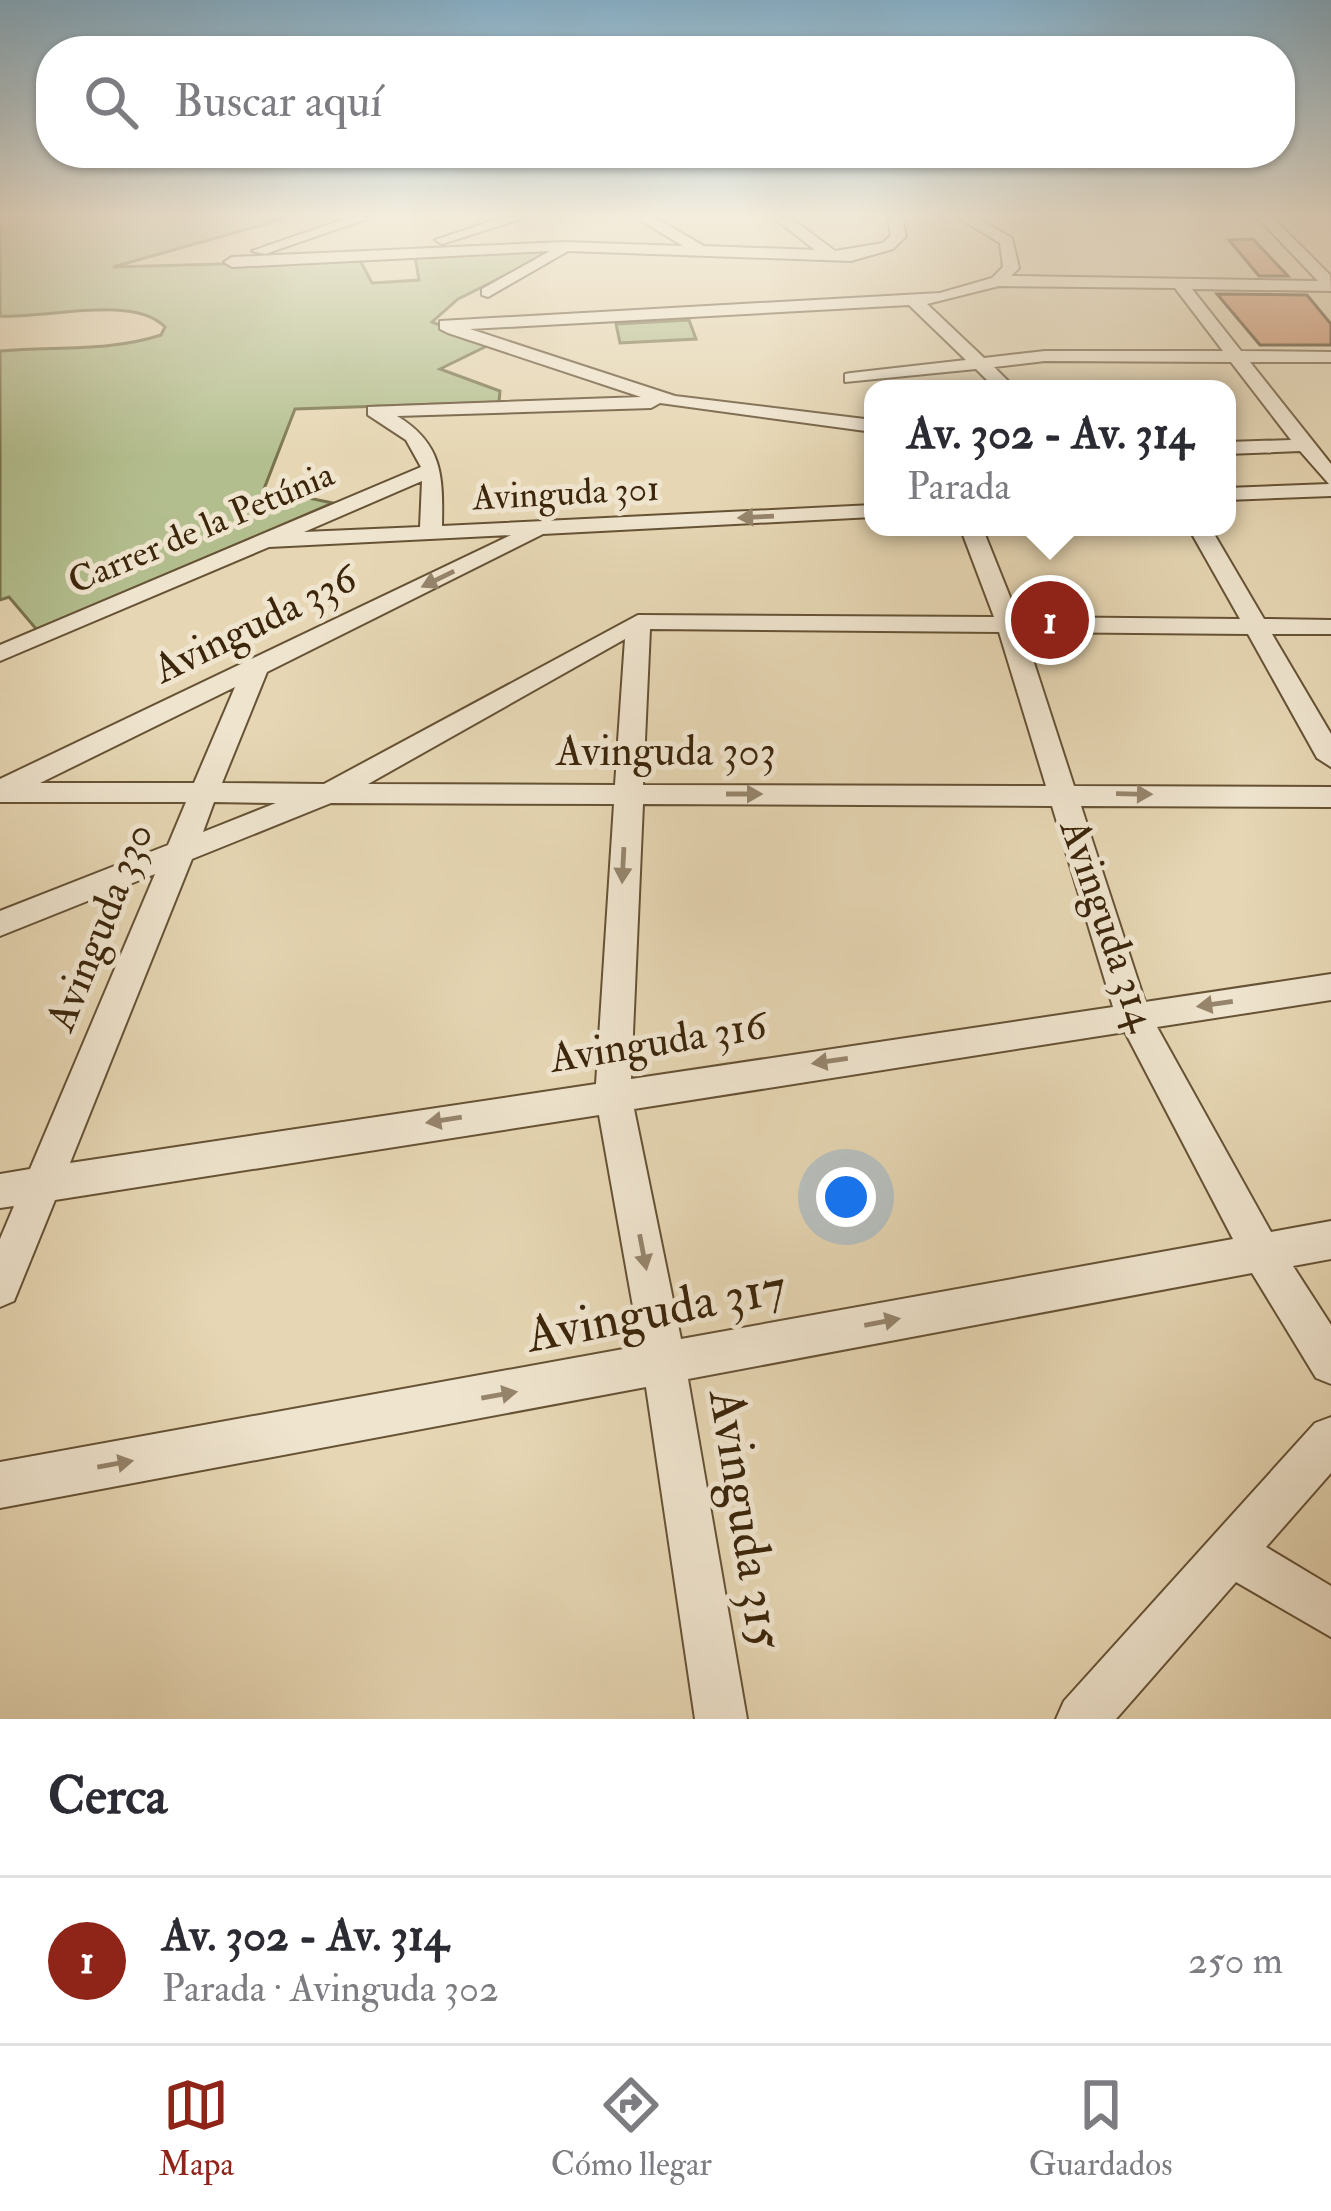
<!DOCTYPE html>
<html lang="es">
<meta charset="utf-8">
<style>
body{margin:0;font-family:"IM FELL Double Pica",serif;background:#f2f2f3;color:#2b2b33}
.you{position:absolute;left:846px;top:1197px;width:42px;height:42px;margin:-30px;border:9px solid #fff;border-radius:50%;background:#1a73e8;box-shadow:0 0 0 18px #1a73e833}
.badge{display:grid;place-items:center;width:78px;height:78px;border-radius:50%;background:#8f2418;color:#fff;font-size:39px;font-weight:700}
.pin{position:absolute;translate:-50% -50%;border:6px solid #fff;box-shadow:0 3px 12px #0006}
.popup{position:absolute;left:864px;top:380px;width:372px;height:156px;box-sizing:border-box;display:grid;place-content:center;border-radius:24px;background:#fff;filter:drop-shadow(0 3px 9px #0005);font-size:39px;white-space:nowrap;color:#7c7c81}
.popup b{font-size:45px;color:#2b2b33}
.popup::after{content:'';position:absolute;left:50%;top:100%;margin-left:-24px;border:24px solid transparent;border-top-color:#fff}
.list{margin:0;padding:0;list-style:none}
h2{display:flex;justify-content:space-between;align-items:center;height:156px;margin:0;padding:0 48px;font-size:51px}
h2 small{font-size:39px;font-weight:400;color:#7c7c81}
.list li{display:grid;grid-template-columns:78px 1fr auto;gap:36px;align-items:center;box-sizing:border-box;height:168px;padding:0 48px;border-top:3px solid #e1e1e2}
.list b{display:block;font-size:45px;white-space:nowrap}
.list p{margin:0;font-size:39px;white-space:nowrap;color:#7c7c81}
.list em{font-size:39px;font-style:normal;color:#7c7c81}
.icon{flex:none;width:66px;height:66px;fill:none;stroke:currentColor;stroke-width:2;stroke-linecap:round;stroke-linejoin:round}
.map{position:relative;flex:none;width:1331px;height:1719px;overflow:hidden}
.search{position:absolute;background:#fff;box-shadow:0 3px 9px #0004;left:36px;right:36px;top:36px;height:132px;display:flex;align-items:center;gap:30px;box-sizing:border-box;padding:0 42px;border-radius:48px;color:#7c7c81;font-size:45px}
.sheet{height:324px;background:#fff}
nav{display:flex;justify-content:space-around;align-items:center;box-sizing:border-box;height:168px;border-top:3px solid #e1e1e2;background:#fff;font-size:33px;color:#7c7c81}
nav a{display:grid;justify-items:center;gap:6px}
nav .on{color:#8f2418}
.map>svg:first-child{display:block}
.green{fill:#b3be8e;stroke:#78724c;stroke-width:3}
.building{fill:#cc8861;stroke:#3c260b;stroke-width:3}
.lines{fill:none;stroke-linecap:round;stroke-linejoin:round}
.minor-casing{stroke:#665235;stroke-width:4}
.minor{fill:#efe4ce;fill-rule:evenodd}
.oneway{fill:#96856c}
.labels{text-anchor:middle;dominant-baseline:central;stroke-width:10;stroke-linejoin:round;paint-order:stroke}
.far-street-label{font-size:36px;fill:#3c260b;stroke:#efe4ce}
.street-label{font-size:42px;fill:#3c260b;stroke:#efe4ce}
.near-street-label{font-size:51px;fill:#3c260b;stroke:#efe4ce}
</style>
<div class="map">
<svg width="1331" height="1719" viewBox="0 0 1331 1719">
<rect width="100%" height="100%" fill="#e6d6b3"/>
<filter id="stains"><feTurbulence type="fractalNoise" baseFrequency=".00167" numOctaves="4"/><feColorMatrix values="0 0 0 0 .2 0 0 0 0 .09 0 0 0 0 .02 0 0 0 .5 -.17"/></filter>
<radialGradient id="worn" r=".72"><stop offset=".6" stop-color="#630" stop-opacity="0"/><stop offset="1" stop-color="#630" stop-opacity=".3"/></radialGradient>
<path class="green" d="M 0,218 L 287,218 L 113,267 L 360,260 L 372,283 L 419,280 L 415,257 L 555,251 L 458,299 L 432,322 L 489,345 L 440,369 L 500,391 L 499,402 L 295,409 L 264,489 L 333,503 L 37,630 L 9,597 L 0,600 L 0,351 C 54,346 109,352 161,335 L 165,327 C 133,294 45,319 0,316 Z
M 689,320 L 696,339 L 620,343 L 616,324 Z"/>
<path class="building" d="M 1253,239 L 1288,276 L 1259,276 L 1229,240 Z
M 1217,294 L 1307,295 L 1331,324 L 1331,345 L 1260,345 Z"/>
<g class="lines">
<g class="minor-casing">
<path id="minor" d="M 347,218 L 369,218 L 265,254 L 252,251 Z
M 501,218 L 524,218 L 442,244 L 435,240 Z
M 637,218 L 655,218 L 704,246 L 815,250 L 774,218 L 791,218 L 835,251 L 883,243 L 891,235 L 888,218 L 902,218 L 906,236 L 893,249 L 851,261 L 568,251 L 488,297 L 482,295 L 482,289 L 550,251 L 232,267 L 224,262 L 232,257 L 565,242 L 683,246 Z
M 959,218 L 977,218 L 1012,238 L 1019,268 L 1011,276 L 1318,281 L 1258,218 L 1273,218 L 1330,275 L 1331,291 L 1192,289 L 1241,351 L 1331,352 L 1331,362 L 1250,362 L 1331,464 L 1331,496 L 1227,500 L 1227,488 L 1329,484 L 1300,451 L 1227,454 L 1227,442 L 1291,440 L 1231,362 L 1045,361 L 994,367 L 1016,389 L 996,389 L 976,369 L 845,382 L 845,374 L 851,373 L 966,360 L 909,305 L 470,329 L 675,396 L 873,420 L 873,432 L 660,403 L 651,408 L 397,416 C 443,444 443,476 442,526 L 873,505 L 873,517 L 543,534 L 267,672 L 222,783 L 324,784 L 638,615 L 994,617 L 960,527 L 982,527 L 1018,617 L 1240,619 L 1188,527 L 1210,527 L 1264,619 L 1331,620 L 1331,634 L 1272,634 L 1331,734 L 1331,767 L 1317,758 L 1248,634 L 1024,632 L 1074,786 L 1331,787 L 1331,807 L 1081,806 L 1145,1002 L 1331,974 L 1331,1000 L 1157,1027 L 1271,1232 L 1331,1221 L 1331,1259 L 1293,1266 L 1331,1325 L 1331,1384 L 1316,1378 L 1252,1273 L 688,1379 L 747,1719 L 695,1719 L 646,1387 L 0,1508 L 0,1462 L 640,1346 L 599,1115 L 55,1200 L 14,1301 L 0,1307 L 0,1239 L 14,1206 L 0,1208 L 0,1174 L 30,1169 L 155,874 L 0,936 L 0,911 L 168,845 L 186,802 L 0,802 L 0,779 L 511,535 L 269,547 L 0,661 L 0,645 L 421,467 L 406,440 L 368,415 L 368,407 L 641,397 L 448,333 L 440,329 L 440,321 L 940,293 L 992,278 L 1003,267 L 1000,243 ZM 999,286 L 1175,288 L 1223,351 L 1045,351 L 984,358 L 927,304 ZM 422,481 L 420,527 L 304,532 ZM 650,629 L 999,632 L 1046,786 L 643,785 ZM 625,639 L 615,785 L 368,784 ZM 235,687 L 194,783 L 40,783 ZM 214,802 L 276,803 L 203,832 ZM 331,803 L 614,804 L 596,1084 L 70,1163 L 192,859 ZM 643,804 L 1052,806 L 1113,1007 L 631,1079 ZM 1125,1032 L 1233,1239 L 681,1339 L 634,1109 Z
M 1331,1417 L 1331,1473 L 1266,1547 L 1331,1586 L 1331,1637 L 1236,1582 L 1116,1719 L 1056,1719 L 1064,1701 L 1315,1423 Z"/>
</g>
<use href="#minor" class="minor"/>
</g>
<defs><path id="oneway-solid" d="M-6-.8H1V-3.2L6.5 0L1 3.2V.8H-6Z" transform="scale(3)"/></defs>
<g class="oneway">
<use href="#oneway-solid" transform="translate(756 517) rotate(177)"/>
<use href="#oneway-solid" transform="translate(438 579) rotate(154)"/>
<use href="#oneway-solid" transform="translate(744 794)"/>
<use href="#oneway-solid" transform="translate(1134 794) rotate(1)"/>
<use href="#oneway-solid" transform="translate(623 865) rotate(93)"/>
<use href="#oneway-solid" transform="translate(1215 1004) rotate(172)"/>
<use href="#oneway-solid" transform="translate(830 1061) rotate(172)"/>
<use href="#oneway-solid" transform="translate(444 1120) rotate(171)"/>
<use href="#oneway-solid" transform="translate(643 1252) rotate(79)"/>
<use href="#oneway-solid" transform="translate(882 1322) rotate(-11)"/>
<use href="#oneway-solid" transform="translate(499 1395) rotate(-10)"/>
<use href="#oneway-solid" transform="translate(115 1464) rotate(-10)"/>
</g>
<linearGradient id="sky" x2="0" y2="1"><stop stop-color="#87b6d3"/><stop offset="0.47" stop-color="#f4eddd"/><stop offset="1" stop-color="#f4eddd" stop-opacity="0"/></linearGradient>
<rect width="1331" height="459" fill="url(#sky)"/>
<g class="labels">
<g class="far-street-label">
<text transform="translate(566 493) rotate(-3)">Avinguda 301</text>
<text transform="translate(201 528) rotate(-23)">Carrer de la Petúnia</text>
</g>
<g class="street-label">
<text transform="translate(255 624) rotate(-26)">Avinguda 336</text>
<text x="666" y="752">Avinguda 303</text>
<text transform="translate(1108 925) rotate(71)">Avinguda 314</text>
<text transform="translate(100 927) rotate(-68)">Avinguda 330</text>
<text transform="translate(658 1042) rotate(-9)">Avinguda 316</text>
</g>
<g class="near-street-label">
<text transform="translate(656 1311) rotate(-11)">Avinguda 317</text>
<text transform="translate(746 1519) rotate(81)">Avinguda 315</text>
</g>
</g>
<rect width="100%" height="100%" filter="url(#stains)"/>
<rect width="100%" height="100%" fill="url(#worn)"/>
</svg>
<div class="you"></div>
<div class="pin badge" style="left:1050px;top:620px">1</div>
<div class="popup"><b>Av. 302 - Av. 314</b>Parada</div>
<div class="search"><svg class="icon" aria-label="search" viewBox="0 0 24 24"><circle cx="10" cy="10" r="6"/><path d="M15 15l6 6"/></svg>Buscar aquí</div>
</div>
<section class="sheet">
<h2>Cerca<small></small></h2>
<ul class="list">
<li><span class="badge">1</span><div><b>Av. 302 - Av. 314</b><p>Parada · Avinguda 302</p></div><em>250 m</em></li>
</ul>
</section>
<nav>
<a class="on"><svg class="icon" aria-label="map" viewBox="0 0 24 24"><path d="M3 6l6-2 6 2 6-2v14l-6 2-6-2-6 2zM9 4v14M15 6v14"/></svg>Mapa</a>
<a><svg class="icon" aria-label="directions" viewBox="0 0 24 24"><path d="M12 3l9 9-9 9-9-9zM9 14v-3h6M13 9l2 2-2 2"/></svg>Cómo llegar</a>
<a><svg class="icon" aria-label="saved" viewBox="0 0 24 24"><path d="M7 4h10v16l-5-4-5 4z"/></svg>Guardados</a>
</nav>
